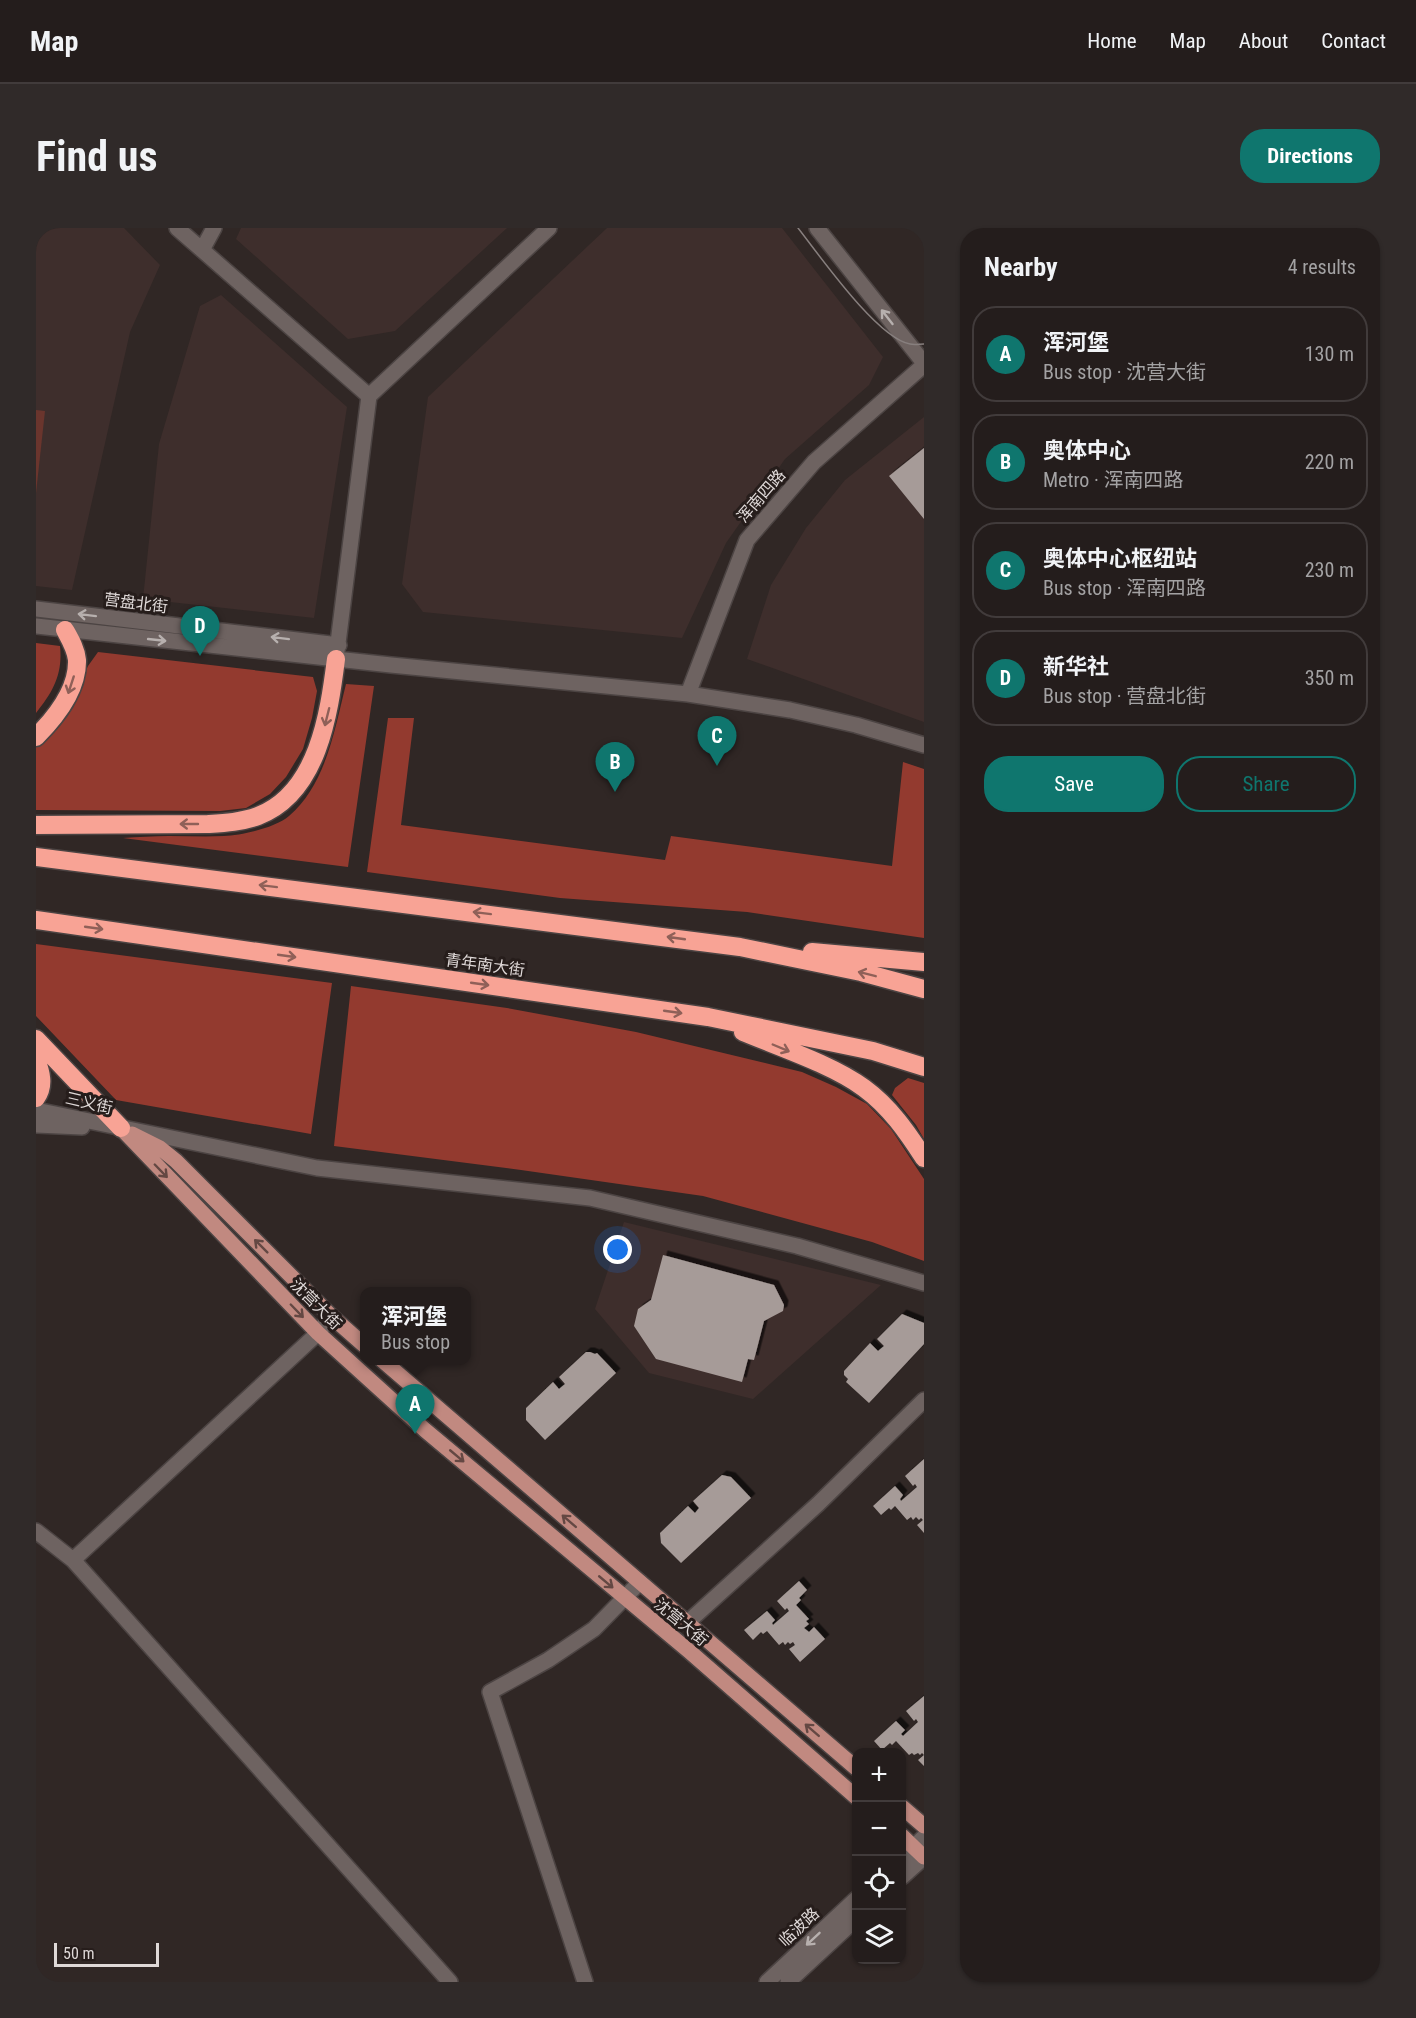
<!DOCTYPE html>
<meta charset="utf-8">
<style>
body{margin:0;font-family:"Roboto Condensed","Noto Sans SC",sans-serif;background:#302a29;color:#f1f3f6}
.controls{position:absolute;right:18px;bottom:18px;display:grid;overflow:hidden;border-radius:12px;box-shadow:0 2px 4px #0004}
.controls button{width:54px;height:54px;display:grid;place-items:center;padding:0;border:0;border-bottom:2px solid #413b3b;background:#241d1c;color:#f1f3f6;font:30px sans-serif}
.scale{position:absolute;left:18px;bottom:15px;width:105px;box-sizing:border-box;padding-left:6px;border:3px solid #dfd9d8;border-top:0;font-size:16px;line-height:21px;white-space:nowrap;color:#dfd9d8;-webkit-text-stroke:4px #261d1b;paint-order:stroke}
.you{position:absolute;left:582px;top:1022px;width:21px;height:21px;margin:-15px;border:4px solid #fff;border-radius:50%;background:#1a73e8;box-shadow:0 0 0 9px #1a73e833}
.badge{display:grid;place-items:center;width:39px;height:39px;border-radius:50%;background:#0f766e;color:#fff;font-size:20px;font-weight:700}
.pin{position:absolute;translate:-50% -50px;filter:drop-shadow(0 2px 3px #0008)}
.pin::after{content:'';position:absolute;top:32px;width:21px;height:18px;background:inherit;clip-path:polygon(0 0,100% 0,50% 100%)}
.popup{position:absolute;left:324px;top:1059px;width:111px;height:78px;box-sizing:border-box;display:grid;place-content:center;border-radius:12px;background:#241d1c;filter:drop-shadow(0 2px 4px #0005);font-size:20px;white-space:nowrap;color:#a3a2a3}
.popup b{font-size:22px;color:#f1f3f6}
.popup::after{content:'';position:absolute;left:50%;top:100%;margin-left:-12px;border:12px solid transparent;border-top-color:#241d1c}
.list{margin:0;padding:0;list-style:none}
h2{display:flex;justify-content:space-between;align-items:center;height:78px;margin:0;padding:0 24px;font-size:26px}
h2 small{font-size:20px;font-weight:400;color:#a3a2a3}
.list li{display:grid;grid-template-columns:39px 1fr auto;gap:18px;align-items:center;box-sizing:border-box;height:96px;margin:0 12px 12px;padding:0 12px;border:2px solid #413b3b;border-radius:24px}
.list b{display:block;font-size:22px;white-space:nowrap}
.list p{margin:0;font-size:20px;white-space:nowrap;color:#a3a2a3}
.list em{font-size:20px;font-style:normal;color:#a3a2a3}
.actions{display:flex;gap:12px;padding:18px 24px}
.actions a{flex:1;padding:14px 0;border:2px solid #0f766e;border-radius:24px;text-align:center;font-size:21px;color:#0f766e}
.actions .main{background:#0f766e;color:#fff}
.icon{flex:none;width:33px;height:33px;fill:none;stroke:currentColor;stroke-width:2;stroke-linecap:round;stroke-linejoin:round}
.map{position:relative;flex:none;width:888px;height:1754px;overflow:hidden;border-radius:24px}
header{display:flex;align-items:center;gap:36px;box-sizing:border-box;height:84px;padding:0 30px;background:#241d1c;border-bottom:2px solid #413b3b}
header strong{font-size:28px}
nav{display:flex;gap:33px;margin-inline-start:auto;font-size:21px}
.intro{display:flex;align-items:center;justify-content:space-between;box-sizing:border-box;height:144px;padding:0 36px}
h1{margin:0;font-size:42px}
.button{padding:15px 27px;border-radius:24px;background:#0f766e;color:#fff;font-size:21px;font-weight:700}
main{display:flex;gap:36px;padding:0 36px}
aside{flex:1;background:#241d1c;border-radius:24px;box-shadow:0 2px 4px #0004}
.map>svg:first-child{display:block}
.built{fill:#3e2e2c}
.green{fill:#6a352d}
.forest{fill:#933a2f}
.building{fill:#a69b98;filter:url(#shadow)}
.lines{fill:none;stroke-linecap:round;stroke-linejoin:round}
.minor-casing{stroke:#4c4443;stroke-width:18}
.major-casing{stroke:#4c4443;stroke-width:18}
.highway-casing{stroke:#4c4443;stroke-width:21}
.minor{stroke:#6e6361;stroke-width:15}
.major{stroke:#c18980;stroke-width:15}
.highway{stroke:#f8a395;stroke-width:18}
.tram{stroke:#877f7e;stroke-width:1.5}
.oneway{stroke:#b7b0ae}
.oneway2{stroke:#8f6058}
.oneway3{stroke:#644843}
.labels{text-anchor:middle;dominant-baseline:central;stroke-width:6;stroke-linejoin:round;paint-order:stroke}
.street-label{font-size:16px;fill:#dfd9d8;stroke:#261d1b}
</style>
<header>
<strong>Map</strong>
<nav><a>Home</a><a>Map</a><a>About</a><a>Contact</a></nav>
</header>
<div class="intro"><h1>Find us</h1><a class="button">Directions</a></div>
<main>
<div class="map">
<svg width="888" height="1754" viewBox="0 0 888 1754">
<defs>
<filter id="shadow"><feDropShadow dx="4.5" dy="-4.5" stdDeviation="0" flood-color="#0009"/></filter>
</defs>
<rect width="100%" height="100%" fill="#302725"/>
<path class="built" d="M 0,0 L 88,0 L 124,37 L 94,104 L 36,362 L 0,358 Z
M 205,0 L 471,0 L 359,103 L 312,111 L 200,11 Z
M 571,0 L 746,0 L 847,129 L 833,157 L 749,231 L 690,315 L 646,410 L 387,384 L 366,356 L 392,169 Z
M 185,67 L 311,179 L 278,390 L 107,371 L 123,216 L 164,78 Z
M 888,189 L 888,494 L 711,431 L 735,357 L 770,300 L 809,252 Z
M 588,994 L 845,1057 L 717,1171 L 613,1145 L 559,1081 Z"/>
<path class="green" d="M 0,182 L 9,183 L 0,265 Z"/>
<path class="forest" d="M 0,415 L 24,418 C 27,446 17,464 0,485 Z
M 62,424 L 277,449 L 281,463 L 276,490 L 267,521 L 250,549 L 234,566 L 210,580 L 184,583 L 0,582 L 0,518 L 41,461 L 52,438 Z
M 310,456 L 338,458 L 312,639 L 87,610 C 102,609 118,608 133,608 C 151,608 170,609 188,608 C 206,607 239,600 253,588 C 290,557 299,500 310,456 Z
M 352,490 L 378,490 L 365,597 L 629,632 L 635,608 L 856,638 L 867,534 L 888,541 L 888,710 L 711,684 L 524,670 L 331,644 Z
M 0,716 L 296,755 L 275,906 L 80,872 L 0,788 Z
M 315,758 L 471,780 L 600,804 L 766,844 L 800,859 L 831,876 L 855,901 L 888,951 L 888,1033 L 836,1014 L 667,968 L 485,942 L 298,918 Z
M 872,850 L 888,855 L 888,911 L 880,897 L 856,867 L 859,860 Z"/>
<path class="building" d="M 888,220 L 888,291 L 853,248 Z
M 627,1027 L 738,1057 L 748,1077 L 747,1083 L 728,1093 L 718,1132 L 712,1131 L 706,1154 L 620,1131 L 598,1098 L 602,1081 L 615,1072 Z
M 866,1086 L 888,1095 L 888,1116 L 833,1175 L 810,1154 L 812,1151 L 808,1147 L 808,1143 L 834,1115 L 842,1123 L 848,1118 L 841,1111 Z
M 550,1124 L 554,1124 L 559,1126 L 561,1125 L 580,1145 L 509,1212 L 490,1192 L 490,1180 L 517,1154 L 523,1161 L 529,1156 L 523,1149 Z
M 888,1231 L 888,1305 L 881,1297 L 887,1292 L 885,1290 L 883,1292 L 880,1289 L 877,1292 L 875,1289 L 871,1292 L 859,1278 L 855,1282 L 853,1280 L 845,1287 L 837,1278 L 859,1258 L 867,1267 L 864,1271 L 865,1273 L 881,1259 L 879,1256 L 877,1258 L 869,1248 Z
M 686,1247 L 695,1249 L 715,1270 L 645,1335 L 625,1315 L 624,1305 L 652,1278 L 659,1285 L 663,1280 L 657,1273 Z
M 763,1353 L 771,1362 L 763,1370 L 765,1372 L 760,1377 L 773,1391 L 770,1393 L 773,1396 L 768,1400 L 773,1404 L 778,1399 L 789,1411 L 764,1434 L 753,1421 L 759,1417 L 757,1414 L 754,1416 L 752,1414 L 749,1417 L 747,1414 L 743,1417 L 731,1403 L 727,1406 L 725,1404 L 717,1412 L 708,1402 L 731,1383 L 739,1392 L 736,1395 L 737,1397 L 753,1383 L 751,1380 L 749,1382 L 741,1373 Z
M 888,1468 L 888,1538 L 882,1532 L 888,1527 L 886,1525 L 884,1527 L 882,1525 L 878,1527 L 876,1525 L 873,1527 L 860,1513 L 856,1517 L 854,1515 L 846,1522 L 838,1513 L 860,1493 L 869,1502 L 865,1506 L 867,1508 L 882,1494 L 880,1491 L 878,1493 L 870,1483 Z"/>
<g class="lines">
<g class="minor-casing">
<path id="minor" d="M 141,0 L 333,168
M 781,0 L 888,135
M 166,22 L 178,0
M 0,381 L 303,417
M 0,398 L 355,437 L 652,466 L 754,482 L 820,497 L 888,517
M 300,431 L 333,168 L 513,0
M 652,466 L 711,312 L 778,234 L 888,137
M 0,882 L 281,940 L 554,970 L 761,1018 L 888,1055
M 0,897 L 46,899
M 0,1303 L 37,1332 L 414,1754
M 37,1332 L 282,1105 L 295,1088
M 651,1395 L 782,1276 L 888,1172
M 866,1630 L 888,1609
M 866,1649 L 888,1629
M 549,1754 L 454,1464 L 512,1432 L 558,1401 L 604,1354
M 731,1754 L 820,1671
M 752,1754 L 820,1691"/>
</g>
<g class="major-casing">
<path id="major" d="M 85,900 L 282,1105 L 389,1202 L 653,1423 L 820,1569
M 96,906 L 124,920 L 140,933 L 295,1088 L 328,1117
M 346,1132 L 820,1540
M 866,1579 L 888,1598
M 866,1608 L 888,1629"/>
</g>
<g class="highway-casing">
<path id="highway" d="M 0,509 C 20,489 42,462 41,432 C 40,421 34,411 29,402
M 0,597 L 172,596 C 188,595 206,594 222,588 C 282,565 293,486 300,431
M 0,629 L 704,719 L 825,744 L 888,761
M 0,692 L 672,789 L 837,823 L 888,839
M 776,724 L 888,734
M 707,804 C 743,819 797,837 828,860 C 854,879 871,904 888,930
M 0,811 L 85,900
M 0,831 C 5,844 9,858 0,870"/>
</g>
<use href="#minor" class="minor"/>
<use href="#major" class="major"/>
<use href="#highway" class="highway"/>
<path class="tram" d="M 762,0 C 784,28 841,110 874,116 C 878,117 884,116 888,116"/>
</g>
<defs><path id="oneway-shaft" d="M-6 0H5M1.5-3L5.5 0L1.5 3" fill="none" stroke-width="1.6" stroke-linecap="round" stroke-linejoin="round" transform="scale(1.5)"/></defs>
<g class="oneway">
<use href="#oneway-shaft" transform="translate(851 89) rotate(-128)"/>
<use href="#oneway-shaft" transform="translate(51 387) rotate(-173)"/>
<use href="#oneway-shaft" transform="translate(244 410) rotate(-173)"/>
<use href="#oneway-shaft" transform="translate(121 412) rotate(6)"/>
<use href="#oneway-shaft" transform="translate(777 1711) rotate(137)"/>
</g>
<g class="oneway2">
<use href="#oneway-shaft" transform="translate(35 457) rotate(108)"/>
<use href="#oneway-shaft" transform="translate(291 489) rotate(104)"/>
<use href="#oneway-shaft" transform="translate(153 596) rotate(180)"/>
<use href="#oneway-shaft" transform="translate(232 658) rotate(-173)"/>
<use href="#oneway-shaft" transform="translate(446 685) rotate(-173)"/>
<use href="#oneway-shaft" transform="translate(58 700) rotate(8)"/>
<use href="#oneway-shaft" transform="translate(640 710) rotate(-172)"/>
<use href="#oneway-shaft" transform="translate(251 728) rotate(8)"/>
<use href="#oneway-shaft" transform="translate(831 746) rotate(-166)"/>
<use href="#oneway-shaft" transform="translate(444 756) rotate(8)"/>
<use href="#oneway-shaft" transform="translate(637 784) rotate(8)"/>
<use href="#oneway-shaft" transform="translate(745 820) rotate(23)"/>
</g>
<g class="oneway3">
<use href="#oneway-shaft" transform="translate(125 943) rotate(46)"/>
<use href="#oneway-shaft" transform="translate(225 1018) rotate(-135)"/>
<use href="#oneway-shaft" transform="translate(261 1083) rotate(46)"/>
<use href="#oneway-shaft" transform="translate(421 1228) rotate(40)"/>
<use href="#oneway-shaft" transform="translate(533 1293) rotate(-139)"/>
<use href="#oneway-shaft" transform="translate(570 1354) rotate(40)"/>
<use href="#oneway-shaft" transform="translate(776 1502) rotate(-139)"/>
</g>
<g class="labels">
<g class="street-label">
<text transform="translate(725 268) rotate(-49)">浑南四路</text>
<text transform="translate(100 375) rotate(7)">营盘北街</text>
<text transform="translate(449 737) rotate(8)">青年南大街</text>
<text transform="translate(53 875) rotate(13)">三义街</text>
<text transform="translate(280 1076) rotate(45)">沈营大街</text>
<text transform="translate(645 1394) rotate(40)">沈营大街</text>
<text transform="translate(763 1699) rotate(-43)">临波路</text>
</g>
</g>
</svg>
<div class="controls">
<button>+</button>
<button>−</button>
<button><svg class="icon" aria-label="locate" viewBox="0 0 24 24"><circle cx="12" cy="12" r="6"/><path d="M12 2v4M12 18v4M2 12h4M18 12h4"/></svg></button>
<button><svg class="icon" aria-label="layers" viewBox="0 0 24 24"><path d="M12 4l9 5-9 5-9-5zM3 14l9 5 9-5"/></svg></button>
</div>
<div class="scale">50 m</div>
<div class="you"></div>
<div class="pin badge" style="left:379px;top:1206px">A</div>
<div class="popup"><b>浑河堡</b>Bus stop</div>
<div class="pin badge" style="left:579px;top:564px">B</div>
<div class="pin badge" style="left:681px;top:538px">C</div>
<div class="pin badge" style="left:164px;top:428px">D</div>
</div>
<aside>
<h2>Nearby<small>4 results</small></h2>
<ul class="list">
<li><span class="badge">A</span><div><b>浑河堡</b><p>Bus stop · 沈营大街</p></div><em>130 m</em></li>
<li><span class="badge">B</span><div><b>奥体中心</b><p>Metro · 浑南四路</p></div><em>220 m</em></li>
<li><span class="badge">C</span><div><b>奥体中心枢纽站</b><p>Bus stop · 浑南四路</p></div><em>230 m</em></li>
<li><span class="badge">D</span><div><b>新华社</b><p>Bus stop · 营盘北街</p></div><em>350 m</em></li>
</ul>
<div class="actions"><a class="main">Save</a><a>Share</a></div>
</aside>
</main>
